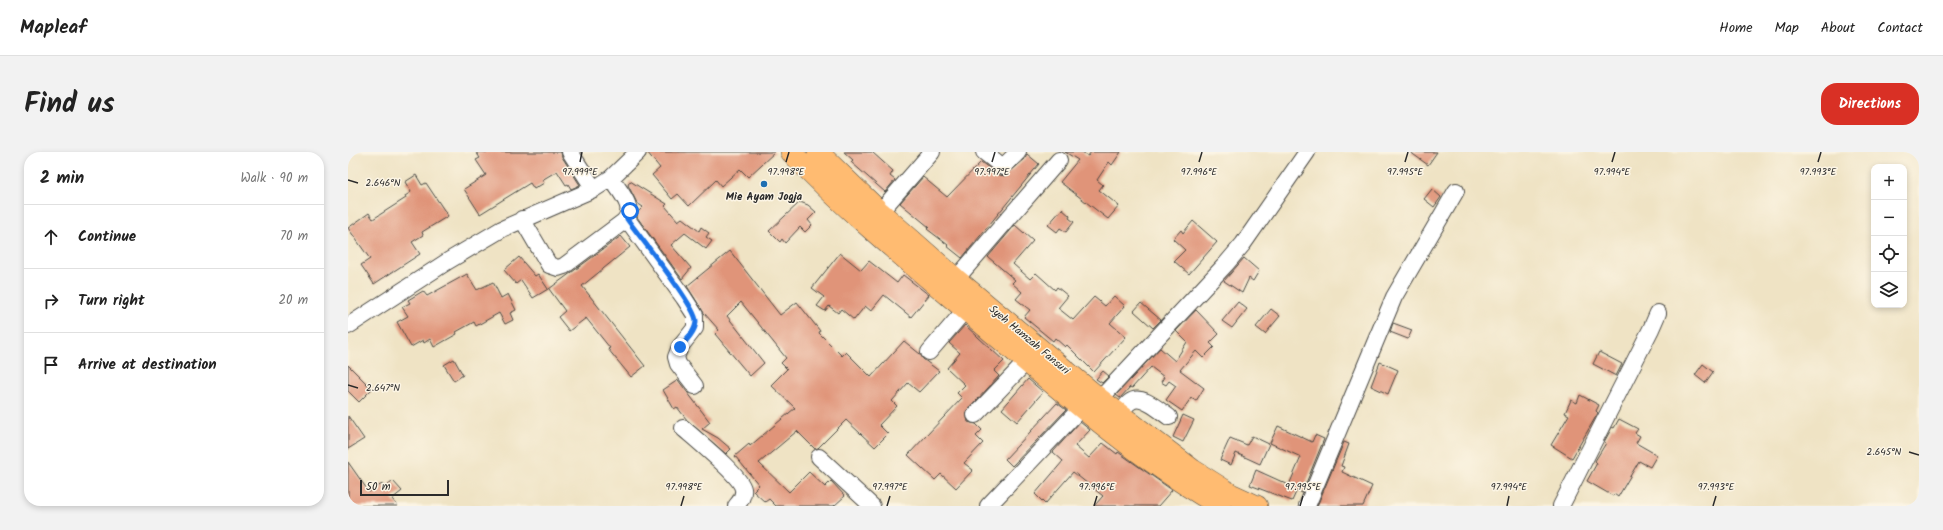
<!DOCTYPE html>
<meta charset="utf-8">
<style>
body{margin:0;font-family:Kalam,sans-serif;background:#f2f2f2;color:#222}
.controls{position:absolute;right:12px;top:12px;display:grid;overflow:hidden;border-radius:8px;box-shadow:0 2px 6px #0003}
.controls button{width:36px;height:36px;display:grid;place-items:center;padding:0;border:0;border-bottom:1px solid #e0e0e0;background:#fff;color:#222;font:20px sans-serif}
.scale{position:absolute;left:12px;bottom:10px;width:89px;box-sizing:border-box;padding-left:4px;border:2px solid #2b2b2b;border-top:0;font-size:11px;line-height:14px;white-space:nowrap;color:#2b2b2b;-webkit-text-stroke:3px #fcf5e5;paint-order:stroke}
.stop{position:absolute;width:12px;height:12px;margin:-9px;border:3px solid #1a73e8;border-radius:50%;background:#fff}
.stop.end{background:#1a73e8;border-color:#fff;box-shadow:0 1px 4px #0008}
.list{margin:0;padding:0;list-style:none}
h2{display:flex;justify-content:space-between;align-items:center;height:52px;margin:0;padding:0 16px;font-size:17px}
h2 small{font-size:13px;font-weight:400;color:#767676}
.list li{display:grid;grid-template-columns:26px 1fr auto;gap:12px;align-items:center;box-sizing:border-box;height:64px;padding:0 16px;border-top:1px solid #e0e0e0}
.list b{display:block;font-size:15px;white-space:nowrap}
.list em{font-size:13px;font-style:normal;color:#767676}
.icon{flex:none;width:22px;height:22px;fill:none;stroke:currentColor;stroke-width:2;stroke-linecap:round;stroke-linejoin:round}
.map{position:relative;flex:none;width:1571px;height:354px;overflow:hidden;border-radius:16px}
header{display:flex;align-items:center;gap:24px;box-sizing:border-box;height:56px;padding:0 20px;background:#fff;border-bottom:1px solid #e0e0e0}
header strong{font-size:19px}
nav{display:flex;gap:22px;margin-inline-start:auto;font-size:14px}
.intro{display:flex;align-items:center;justify-content:space-between;box-sizing:border-box;height:96px;padding:0 24px}
h1{margin:0;font-size:28px}
.button{padding:10px 18px;border-radius:16px;background:#d93025;color:#fff;font-size:14px;font-weight:700}
main{display:flex;gap:24px;padding:0 24px}
aside{flex:1;background:#fff;border-radius:16px;box-shadow:0 2px 6px #0003}
.map>svg:first-child{display:block}
.building{fill:#e09479}
.lines{fill:none;stroke-linecap:round;stroke-linejoin:round}
.minor-casing{stroke:#484742;stroke-width:18}
.major-casing{stroke:#484742;stroke-width:22}
.minor{stroke:#fff;stroke-width:16}
.major{stroke:#ffbb71;stroke-width:21}
.route{stroke:#1a73e8;stroke-width:5}
.ticks{fill:none;stroke:#2b2b2b;stroke-width:1.5}
.poi-dot{fill:#1f6fb2;stroke:#fcf5e5;stroke-width:1.5}
.labels{text-anchor:middle;dominant-baseline:central;stroke-width:3;stroke-linejoin:round;paint-order:stroke}
.poi-label{font-size:11px;font-weight:bold;fill:#2b2b2b;stroke:#fcf5e5}
.street-label{font-size:11px;fill:#2b2b2b;stroke:#fcf5e5}
.ticks-label{font-size:10px;text-anchor:middle;fill:#2b2b2b;stroke:#fcf5e5;stroke-width:3;stroke-linejoin:round;paint-order:stroke}
</style>
<header>
<strong>Mapleaf</strong>
<nav><a>Home</a><a>Map</a><a>About</a><a>Contact</a></nav>
</header>
<div class="intro"><h1>Find us</h1><a class="button">Directions</a></div>
<main>
<aside>
<h2>2 min<small>Walk · 90 m</small></h2>
<ul class="list">
<li><svg class="icon" aria-label="ahead" viewBox="0 0 24 24"><path d="M12 20V5M6 11l6-6 6 6"/></svg><div><b>Continue</b></div><em>70 m</em></li>
<li><svg class="icon" aria-label="right" viewBox="0 0 24 24"><path d="M7 20v-9h11M14 6l5 5-5 5"/></svg><div><b>Turn right</b></div><em>20 m</em></li>
<li><svg class="icon" aria-label="arrive" viewBox="0 0 24 24"><path d="M6 21V4h12l-3 4 3 4H6"/></svg><div><b>Arrive at destination</b></div></li>
</ul>
</aside>
<div class="map">
<svg width="1571" height="354" viewBox="0 0 1571 354">
<rect width="100%" height="100%" fill="#fcf5e5"/>
<filter id="ink" filterUnits="userSpaceOnUse"><feTurbulence type="fractalNoise" baseFrequency=".025" numOctaves="2"/><feDisplacementMap in="SourceGraphic" scale="8" xChannelSelector="R" yChannelSelector="G"/><feConvolveMatrix kernelMatrix="1 2 1 2 8 2 1 2 1" color-interpolation-filters="sRGB"/></filter>
<filter id="wash" filterUnits="userSpaceOnUse"><feTurbulence type="fractalNoise" baseFrequency=".012" numOctaves="4" result="noise"/><feDisplacementMap in="SourceGraphic" scale="16" xChannelSelector="R" yChannelSelector="G"/><feGaussianBlur stdDeviation="0.9" result="paint"/><feColorMatrix in="noise" values="0 0 0 0 0 0 0 0 0 0 0 0 0 0 0 0 0 1.4 0 .05"/><feComposite in="paint" operator="in"/></filter>
<g filter="url(#wash)">
<rect width="100%" height="100%" fill="#efe3c4"/>
<g id="blocks">
<path class="building" d="M 128,0 L 213,0 L 214,5 L 232,33 L 223,37 L 220,32 L 218,33 L 209,19 L 194,28 L 196,31 L 186,37 L 182,31 L 132,62 L 116,37 L 138,23 L 128,8 L 132,6 Z
M 299,0 L 427,0 L 400,25 L 392,17 L 373,34 L 368,28 L 341,54 L 330,42 L 324,47 L 304,23 L 312,16 Z
M 496,0 L 524,0 L 545,19 L 542,24 L 547,28 L 537,40 L 503,10 L 505,8 Z
M 717,0 L 734,0 L 740,4 L 743,0 L 773,0 L 764,13 L 761,10 L 749,28 L 755,33 L 751,38 L 771,54 L 760,67 L 712,30 L 730,8 Z
M 1062,0 L 1089,0 L 1080,13 Z
M 679,2 L 691,12 L 614,106 L 599,94 L 600,93 L 579,77 L 581,75 L 552,51 L 575,25 L 599,45 L 633,10 L 649,22 L 657,24 L 677,7 Z
M 68,23 L 74,33 L 78,31 L 100,64 L 74,80 L 75,83 L 64,90 L 72,102 L 26,132 L 13,113 L 22,107 L 0,76 L 21,61 L 25,67 L 58,46 L 57,44 L 63,40 L 57,30 Z
M 282,29 L 319,52 L 317,54 L 330,69 L 334,66 L 351,79 L 353,75 L 361,81 L 358,85 L 364,89 L 358,97 L 337,81 L 323,93 L 343,116 L 334,127 L 289,65 L 290,60 L 295,55 L 289,51 L 280,33 Z
M 1084,37 L 1093,45 L 1086,55 L 1076,47 Z
M 452,50 L 460,53 L 468,60 L 460,68 L 464,73 L 457,80 L 452,75 L 437,91 L 434,87 L 432,90 L 421,79 Z
M 714,57 L 722,64 L 721,66 L 726,70 L 718,80 L 712,76 L 709,80 L 700,73 Z
M 845,69 L 869,90 L 841,122 L 826,109 L 837,98 L 825,87 L 833,78 L 835,81 Z
M 667,73 L 685,89 L 665,112 L 682,127 L 688,121 L 707,138 L 709,135 L 720,144 L 710,156 L 725,168 L 746,145 L 757,154 L 766,144 L 777,154 L 762,171 L 778,185 L 746,220 L 719,193 L 717,195 L 707,186 L 705,189 L 676,165 L 682,158 L 668,147 L 674,140 L 664,131 L 667,128 L 640,105 Z
M 273,84 L 282,95 L 234,134 L 297,214 L 283,225 L 260,197 L 262,196 L 238,166 L 221,179 L 210,165 L 217,159 L 201,137 Z
M 382,99 L 432,163 L 449,150 L 472,179 L 471,181 L 494,204 L 498,200 L 523,225 L 556,189 L 572,202 L 575,207 L 591,219 L 571,240 L 560,231 L 544,249 L 549,254 L 531,273 L 540,282 L 527,295 L 498,268 L 470,296 L 467,297 L 449,279 L 411,311 L 441,340 L 461,320 L 477,335 L 483,329 L 497,344 L 486,354 L 428,354 L 421,347 L 417,350 L 405,339 L 411,333 L 387,304 L 401,292 L 402,294 L 447,256 L 423,233 L 439,217 L 433,211 L 438,206 L 393,150 L 379,164 L 416,211 L 402,224 L 367,182 L 371,178 L 356,161 L 339,134 Z
M 492,101 L 513,118 L 521,109 L 549,131 L 555,123 L 581,143 L 563,165 L 536,143 L 523,159 L 517,154 L 506,168 L 493,157 L 490,161 L 481,154 L 477,159 L 469,154 L 476,145 L 464,136 Z
M 171,105 L 187,124 L 190,122 L 200,137 L 185,146 L 173,128 L 168,132 L 156,118 Z
M 896,106 L 911,119 L 905,129 L 901,126 L 894,141 L 876,129 Z
M 119,122 L 129,138 L 145,130 L 153,146 L 160,142 L 168,158 L 162,161 L 165,168 L 157,172 L 151,161 L 128,174 L 126,170 L 108,180 L 109,182 L 86,195 L 82,187 L 76,191 L 75,188 L 63,195 L 49,170 L 60,164 L 54,155 L 62,151 L 60,148 L 75,139 L 79,144 Z
M 890,150 L 899,157 L 884,176 L 874,169 Z
M 793,151 L 813,168 L 805,176 L 786,159 Z
M 923,157 L 932,164 L 917,182 L 908,175 Z
M 848,158 L 871,182 L 862,191 L 866,195 L 855,206 L 848,199 L 832,218 L 856,236 L 848,249 L 843,246 L 834,259 L 818,248 L 828,234 L 821,229 L 818,233 L 813,230 L 816,225 L 803,215 L 784,236 L 782,235 L 772,246 L 768,243 L 812,196 L 827,209 L 839,190 L 828,179 Z
M 1045,171 L 1064,178 L 1060,187 L 1042,180 Z
M 617,173 L 656,209 L 646,219 L 651,224 L 618,260 L 620,270 L 628,272 L 634,278 L 628,284 L 635,291 L 616,311 L 625,318 L 608,336 L 593,322 L 587,328 L 560,303 L 614,246 L 609,241 L 617,233 L 599,216 L 612,201 L 601,191 Z
M 1251,200 L 1274,212 L 1268,224 L 1245,212 Z
M 106,207 L 115,223 L 106,229 L 96,213 Z
M 1032,210 L 1050,218 L 1040,242 L 1023,234 Z
M 1355,212 L 1365,220 L 1357,231 L 1347,223 Z
M 0,213 L 24,237 L 11,250 L 0,239 Z
M 755,219 L 761,224 L 754,231 L 748,227 Z
M 680,227 L 695,240 L 669,270 L 654,257 Z
M 330,228 L 362,270 L 354,277 L 370,286 L 383,297 L 378,302 L 339,268 L 329,255 L 326,257 L 315,238 Z
M 1232,243 L 1251,253 L 1248,259 L 1250,261 L 1243,273 L 1224,306 L 1203,293 L 1221,263 L 1217,261 L 1223,248 L 1229,251 Z
M 709,251 L 718,258 L 664,314 L 657,307 Z
M 835,263 L 846,268 L 835,290 L 825,285 Z
M 0,264 L 16,287 L 0,297 Z
M 1271,267 L 1290,277 L 1287,281 L 1292,284 L 1288,291 L 1309,303 L 1302,315 L 1291,309 L 1270,345 L 1266,342 L 1265,344 L 1239,329 L 1249,311 L 1247,309 L 1258,291 L 1256,290 L 1261,281 L 1264,275 L 1266,276 Z
M 732,270 L 742,278 L 727,294 L 741,306 L 755,291 L 769,302 L 770,300 L 824,338 L 810,354 L 746,354 L 755,344 L 725,320 L 697,352 L 687,342 L 715,309 L 705,300 Z
M 930,274 L 964,290 L 967,283 L 976,287 L 954,341 L 949,338 L 944,349 L 902,333 L 908,318 L 941,333 L 953,305 L 922,291 Z
M 904,284 L 921,292 L 912,312 L 888,301 L 883,313 L 872,308 L 882,286 L 899,293 Z
M 996,290 L 1001,292 L 993,314 L 996,315 L 994,320 L 1024,334 L 1015,354 L 969,354 Z
M 0,310 L 21,340 L 34,332 L 37,336 L 45,329 L 54,339 L 44,347 L 50,354 L 0,354 Z"/>
</g>
</g>
<g filter="url(#ink)">
<use href="#blocks" fill-opacity="0" stroke="#484742" stroke-width="1"/>
<g class="lines">
<g class="minor-casing">
<path id="minor" d="M 222,0 L 246,37
M 636,0 L 655,15 L 670,0
M 532,60 L 584,0
M 174,67 L 201,113 L 210,116 L 216,114 L 275,70 C 290,57 271,39 263,26
M 279,67 L 336,146 L 347,163 L 347,176 L 332,195 L 328,205 L 330,212 L 347,234
M 608,127 L 711,8
M 0,174 L 100,109 L 154,77 L 246,37 L 263,26 L 290,0
M 581,200 L 617,158
M 627,263 L 678,210
M 772,263 C 775,259 778,252 782,250 C 793,241 812,259 821,265
M 335,276 C 347,287 393,324 395,337 C 396,343 392,350 388,354
M 471,305 L 524,354
M 640,354 L 733,256 L 752,247 L 878,112 L 895,92 L 959,0
M 959,354 L 1046,145 L 1108,39
M 1213,354 L 1303,177 L 1310,161"/>
</g>
<g class="major-casing">
<path id="major" d="M 443,0 C 503,64 572,119 639,176 C 713,239 787,305 872,354
M 470,0 L 532,60 L 608,127 L 752,247 L 845,318 L 883,342 L 909,354"/>
</g>
<use href="#minor" class="minor"/>
<use href="#major" class="major"/>
</g>
</g>
<g class="lines" filter="url(#ink)">
<path class="route" d="M 282,59 L 279,67 C 291,84 348,154 348,169 C 348,179 338,189 332,195"/>
</g>
<path class="ticks" d="M 232,10 L 234,0M 438,10 L 441,0M 644,10 L 647,0M 851,10 L 854,0M 1057,10 L 1060,0M 1264,10 L 1267,0M 1470,10 L 1473,0M 0,28 L 10,31M 0,233 L 10,236M 1561,300 L 1571,303M 333,354 L 336,344M 539,354 L 542,344M 746,354 L 749,344M 952,354 L 955,344M 1159,354 L 1161,344M 1365,354 L 1368,344"/>
<circle class="poi-dot" cx="416" cy="32" r="4"/>
<g class="labels">
<g class="poi-label">
<text x="416" y="45">Mie Ayam Jogja</text>
</g>
<g class="street-label">
<text transform="translate(681 188) rotate(40)">Syeh Hamzah Fansuri</text>
</g>
</g>
<g class="ticks-label">
<text x="232" y="23">97.999°E</text>
<text x="438" y="23">97.998°E</text>
<text x="644" y="23">97.997°E</text>
<text x="851" y="23">97.996°E</text>
<text x="1057" y="23">97.995°E</text>
<text x="1264" y="23">97.994°E</text>
<text x="1470" y="23">97.993°E</text>
<text x="35" y="34">2.646°N</text>
<text x="35" y="239">2.647°N</text>
<text x="1536" y="303">2.645°N</text>
<text x="336" y="338">97.998°E</text>
<text x="542" y="338">97.997°E</text>
<text x="749" y="338">97.996°E</text>
<text x="955" y="338">97.995°E</text>
<text x="1161" y="338">97.994°E</text>
<text x="1368" y="338">97.993°E</text>
</g>
</svg>
<div class="controls">
<button>+</button>
<button>−</button>
<button><svg class="icon" aria-label="locate" viewBox="0 0 24 24"><circle cx="12" cy="12" r="6"/><path d="M12 2v4M12 18v4M2 12h4M18 12h4"/></svg></button>
<button><svg class="icon" aria-label="layers" viewBox="0 0 24 24"><path d="M12 4l9 5-9 5-9-5zM3 14l9 5 9-5"/></svg></button>
</div>
<div class="scale">50 m</div>
<div class="stop" style="left:282px;top:59px"></div>
<div class="stop end" style="left:332px;top:195px"></div>
</div>
</main>
